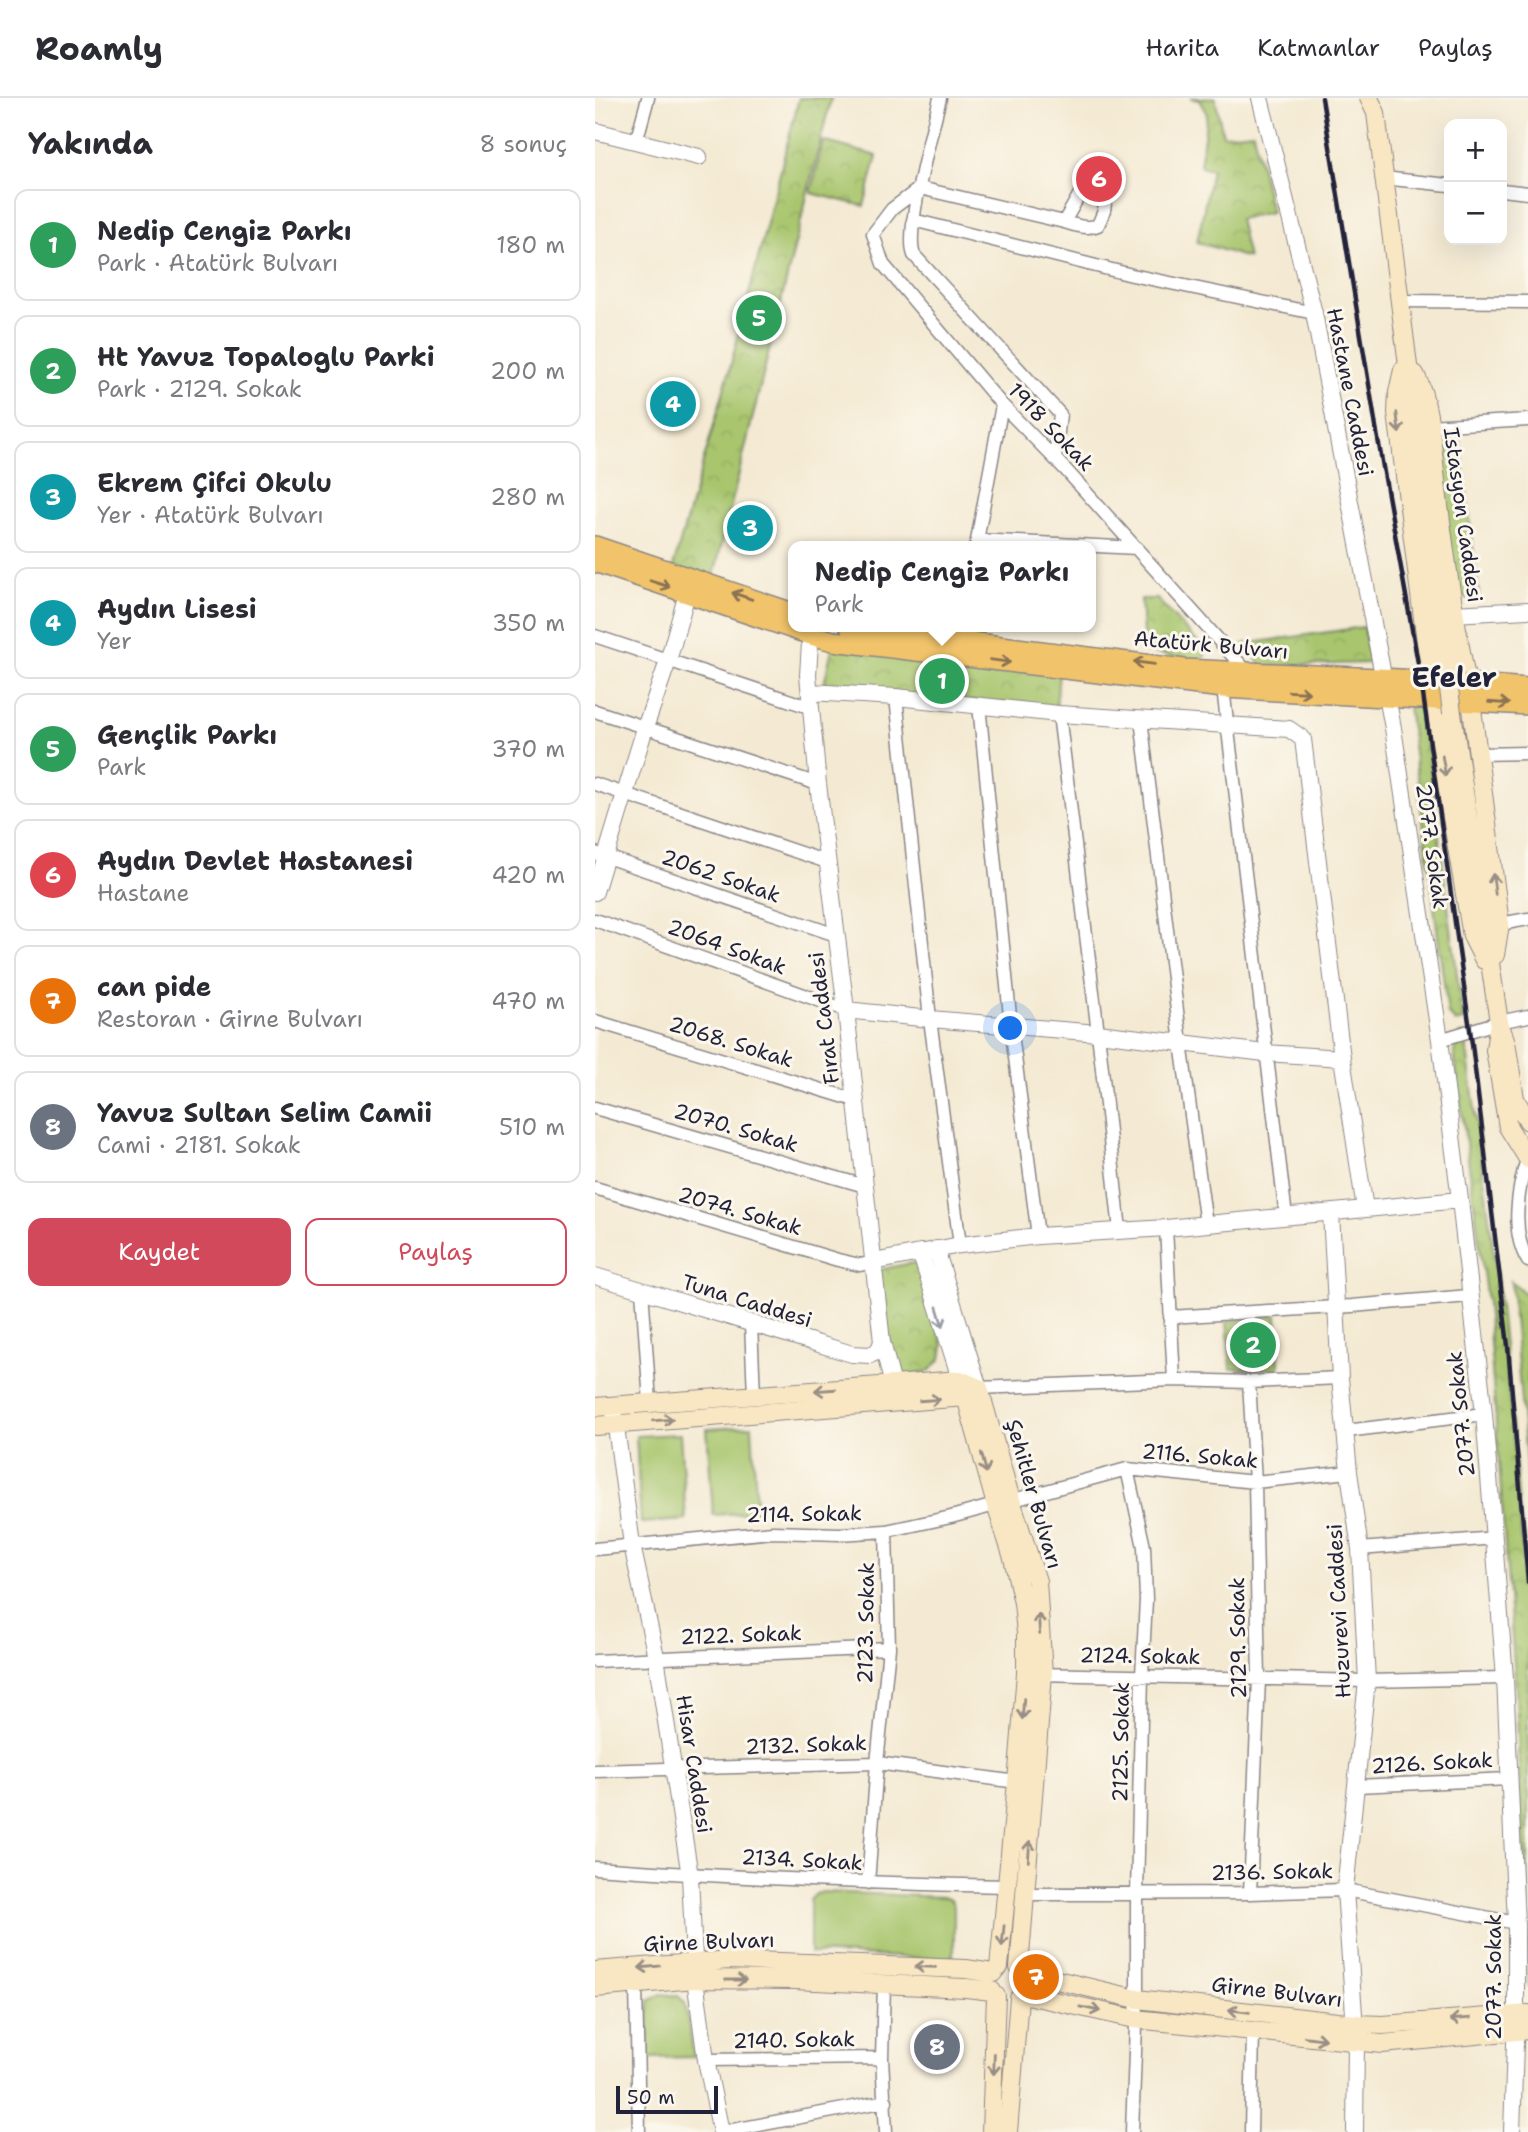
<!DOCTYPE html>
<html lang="tr">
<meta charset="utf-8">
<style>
body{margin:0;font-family:"Shantell Sans",sans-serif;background:#f2f2f3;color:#2b2b33}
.controls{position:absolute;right:21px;top:21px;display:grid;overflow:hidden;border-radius:14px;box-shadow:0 7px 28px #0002}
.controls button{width:63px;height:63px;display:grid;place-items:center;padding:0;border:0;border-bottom:2px solid #e1e1e2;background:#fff;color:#2b2b33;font:35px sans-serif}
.scale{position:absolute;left:21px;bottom:18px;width:102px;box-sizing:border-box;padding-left:7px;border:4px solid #22223b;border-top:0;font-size:19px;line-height:24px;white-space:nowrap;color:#22223b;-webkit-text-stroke:5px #fbf7ec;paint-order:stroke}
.you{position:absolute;left:416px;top:931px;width:24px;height:24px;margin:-18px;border:5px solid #fff;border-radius:50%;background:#1a73e8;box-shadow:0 0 0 10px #1a73e833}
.badge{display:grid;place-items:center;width:46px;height:46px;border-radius:50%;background:#d1495b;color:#fff;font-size:23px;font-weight:700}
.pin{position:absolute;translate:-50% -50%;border:4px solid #fff;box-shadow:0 2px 7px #0006}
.popup{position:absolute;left:193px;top:443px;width:308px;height:91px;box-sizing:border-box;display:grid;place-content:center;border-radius:14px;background:#fff;filter:drop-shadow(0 2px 5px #0005);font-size:23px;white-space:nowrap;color:#7c7c81}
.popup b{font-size:26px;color:#2b2b33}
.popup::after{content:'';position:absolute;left:50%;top:100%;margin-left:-14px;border:14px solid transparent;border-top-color:#fff}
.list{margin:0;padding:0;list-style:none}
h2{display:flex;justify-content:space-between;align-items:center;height:91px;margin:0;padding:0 28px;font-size:30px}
h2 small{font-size:23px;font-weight:400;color:#7c7c81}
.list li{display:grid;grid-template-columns:46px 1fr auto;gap:21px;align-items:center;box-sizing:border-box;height:112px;margin:0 14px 14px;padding:0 14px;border:2px solid #e1e1e2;border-radius:14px}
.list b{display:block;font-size:26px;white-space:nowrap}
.list p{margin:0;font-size:23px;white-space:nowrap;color:#7c7c81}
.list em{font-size:23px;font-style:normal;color:#7c7c81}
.actions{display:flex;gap:14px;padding:21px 28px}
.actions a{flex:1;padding:16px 0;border:2px solid #d1495b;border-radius:14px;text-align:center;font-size:24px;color:#d1495b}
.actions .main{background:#d1495b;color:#fff}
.map{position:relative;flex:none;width:933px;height:2034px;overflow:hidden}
header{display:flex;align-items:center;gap:42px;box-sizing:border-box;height:98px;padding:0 35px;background:#fff;border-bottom:2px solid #e1e1e2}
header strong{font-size:33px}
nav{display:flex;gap:38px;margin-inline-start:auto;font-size:24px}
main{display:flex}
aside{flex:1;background:#fff}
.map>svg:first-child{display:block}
.grass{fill:#a9c66e;stroke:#667454;stroke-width:2}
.park{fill:url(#park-crowns);stroke:#667454;stroke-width:2}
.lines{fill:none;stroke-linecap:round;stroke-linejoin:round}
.minor-casing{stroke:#8b8687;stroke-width:15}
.tertiary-casing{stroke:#8b8687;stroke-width:18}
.secondary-casing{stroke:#8b8687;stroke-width:20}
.primary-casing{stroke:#8b8687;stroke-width:22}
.minor{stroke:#fff;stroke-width:12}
.tertiary{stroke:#fff;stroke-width:16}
.secondary{stroke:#f9e7c3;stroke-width:18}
.primary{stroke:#f1c36a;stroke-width:19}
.rail{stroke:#22223b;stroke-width:4.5}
.secondary-bridge-casing{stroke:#8b8687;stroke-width:20;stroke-linecap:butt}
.secondary-bridge{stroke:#f9e7c3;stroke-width:18}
.oneway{stroke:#988e86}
.oneway2{stroke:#8a7252}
.oneway3{stroke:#9c9ca7}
.labels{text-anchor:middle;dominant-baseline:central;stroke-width:6;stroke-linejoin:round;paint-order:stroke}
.street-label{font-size:21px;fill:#22223b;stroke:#fbf7ec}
.district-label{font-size:28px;font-weight:bold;fill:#22223b;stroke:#fbf7ec}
</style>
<header>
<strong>Roamly</strong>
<nav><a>Harita</a><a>Katmanlar</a><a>Paylaş</a></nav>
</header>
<main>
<aside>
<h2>Yakında<small>8 sonuç</small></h2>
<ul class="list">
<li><span class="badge" style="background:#2e9e5b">1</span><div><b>Nedip Cengiz Parkı</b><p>Park · Atatürk Bulvarı</p></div><em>180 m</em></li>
<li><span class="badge" style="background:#2e9e5b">2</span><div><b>Ht Yavuz Topaloglu Parki</b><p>Park · 2129. Sokak</p></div><em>200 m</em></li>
<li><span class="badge" style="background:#0f9aa8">3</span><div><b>Ekrem Çifci Okulu</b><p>Yer · Atatürk Bulvarı</p></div><em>280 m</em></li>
<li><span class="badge" style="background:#0f9aa8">4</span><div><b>Aydın Lisesi</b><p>Yer</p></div><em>350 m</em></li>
<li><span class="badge" style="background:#2e9e5b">5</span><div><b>Gençlik Parkı</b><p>Park</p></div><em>370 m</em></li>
<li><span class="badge" style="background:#e0444e">6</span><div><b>Aydın Devlet Hastanesi</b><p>Hastane</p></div><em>420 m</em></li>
<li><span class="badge" style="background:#e8710a">7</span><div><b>can pide</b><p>Restoran · Girne Bulvarı</p></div><em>470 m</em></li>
<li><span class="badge" style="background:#6b7280">8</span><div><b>Yavuz Sultan Selim Camii</b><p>Cami · 2181. Sokak</p></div><em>510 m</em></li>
</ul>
<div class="actions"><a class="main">Kaydet</a><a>Paylaş</a></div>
</aside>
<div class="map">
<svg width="933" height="2034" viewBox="0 0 933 2034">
<defs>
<pattern id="park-crowns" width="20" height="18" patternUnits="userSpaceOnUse" patternTransform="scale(1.75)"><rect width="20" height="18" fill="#a9c66e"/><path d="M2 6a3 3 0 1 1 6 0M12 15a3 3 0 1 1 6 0" fill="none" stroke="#91aa60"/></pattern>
</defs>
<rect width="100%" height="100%" fill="#fbf7ec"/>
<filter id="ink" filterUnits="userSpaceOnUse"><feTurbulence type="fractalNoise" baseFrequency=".0143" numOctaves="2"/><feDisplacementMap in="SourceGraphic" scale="14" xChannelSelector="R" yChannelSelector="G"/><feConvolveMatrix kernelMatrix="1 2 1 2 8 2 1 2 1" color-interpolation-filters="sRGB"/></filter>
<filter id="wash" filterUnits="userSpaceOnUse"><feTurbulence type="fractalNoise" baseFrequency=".00686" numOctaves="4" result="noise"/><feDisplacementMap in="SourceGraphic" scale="28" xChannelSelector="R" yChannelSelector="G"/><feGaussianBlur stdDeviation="1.57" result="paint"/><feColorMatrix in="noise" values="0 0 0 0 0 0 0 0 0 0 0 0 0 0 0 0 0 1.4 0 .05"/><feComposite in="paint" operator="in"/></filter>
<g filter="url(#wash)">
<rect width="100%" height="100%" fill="#f4ead3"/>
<path class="grass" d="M 157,1328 L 162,1414 L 118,1417 L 112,1331 Z
M 85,1336 L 91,1422 L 46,1425 L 41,1338 Z
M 228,1794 L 348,1799 L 356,1802 L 359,1809 L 359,1858 L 351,1861 L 215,1855 L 215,1802 L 221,1796 Z
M 66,1896 L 83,1898 L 90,1905 L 99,1959 L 53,1960 L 54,1903 Z"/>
<path class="park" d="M 204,0 L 236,0 L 118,481 L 78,469 L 134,274 Z
M 595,0 L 620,0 L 628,37 L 658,34 L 676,114 L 644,121 L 653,160 L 602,144 L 617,72 L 605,68 L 612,16 L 604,2 Z
M 228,43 L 282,58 L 269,108 L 216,95 Z
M 864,334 L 884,499 L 860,501 L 841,336 Z
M 546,501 L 562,501 L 607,549 L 610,558 L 603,564 L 549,553 Z
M 769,529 L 774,565 L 667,568 L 649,546 Z
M 237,550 L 464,574 L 461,610 L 228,591 Z
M 813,608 L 827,608 L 868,922 L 861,924 L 853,916 Z
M 865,936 L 870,936 L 902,1180 L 920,1357 L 933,1528 L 933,1890 L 921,1593 L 892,1204 L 859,954 Z
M 316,1165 L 323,1167 L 348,1247 L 346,1261 L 334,1273 L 299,1280 L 283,1175 L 288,1171 Z
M 916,1183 L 933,1198 L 933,1387 Z
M 682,1217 L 684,1271 L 636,1271 L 632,1223 Z"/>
</g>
<g filter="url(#ink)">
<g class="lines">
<g class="minor-casing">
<path id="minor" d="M 345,0 C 338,30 309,133 319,157 L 465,316 L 460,361
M 41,44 L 53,0
M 788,80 L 854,87
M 325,90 L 297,111 L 278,136 L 288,166 L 407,307 L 471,372 L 654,576
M 325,90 L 469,124 C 480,127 493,132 503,127 L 509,113 L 512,91 L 506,86 L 491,85 L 469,124
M 907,92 L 933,95
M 318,122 L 537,177 L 719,215
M 805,203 L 933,204
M 834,328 L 933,322
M 382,442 L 542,450
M 381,448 L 407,307
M 0,538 L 217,610
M 628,590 L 691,1119
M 301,599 L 335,921 L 365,1147
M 384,607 L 416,928 L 443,1138
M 0,613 L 223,686
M 464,616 L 503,935 L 525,1132
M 546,621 L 586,945 L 611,1126
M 883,656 L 933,655
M 0,686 L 232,764
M 0,755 L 241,837
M 0,822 L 251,912
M 905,826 L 933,821
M 0,923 L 260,1002
M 845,942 L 904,924 L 933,918
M 0,1010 L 270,1088
M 933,1058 C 923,1089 915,1134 933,1163
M 0,1090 L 243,1162 L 265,1167 L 279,1164
M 571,1130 L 579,1282
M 47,1192 L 55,1304
M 575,1219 L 757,1208 L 874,1198
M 156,1226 L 159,1297
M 654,1284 L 660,1384 L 664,1581 L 655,1795
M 384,1290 L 579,1282 L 654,1284 L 745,1280
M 751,1333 L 889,1316
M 532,1371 L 549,1449 L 551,1502 L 547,1577 L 542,1796 L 542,1901 L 537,2034
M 0,1451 L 178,1434 L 245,1436 L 291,1433 L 356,1419 L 532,1371 L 660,1384 L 754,1374
M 765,1451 L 900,1440
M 0,1563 L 294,1550
M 441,1576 L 772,1583 L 910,1580
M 0,1673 L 282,1665 L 422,1684
M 762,1688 L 914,1681
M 0,1770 C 138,1780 275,1785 413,1788
M 273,1785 L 282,1665 L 294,1550 L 291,1433
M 431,1796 L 655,1795 L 750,1792 L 921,1825
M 289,1886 L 287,1960 L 291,2034
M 41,1887 L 44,2034
M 111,1962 L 287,1960
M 127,2034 L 291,2003
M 656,2034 L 658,1933"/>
</g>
<g class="tertiary-casing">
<path id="tertiary" d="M 665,0 L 719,215 L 798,630 L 845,942 L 865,1102 L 889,1316 L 910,1580 L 921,1825 L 921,1916 L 917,2034
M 0,33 L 104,59
M 858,516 L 933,512
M 216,529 L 213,577 L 223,686 L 251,912 L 287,1244 L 298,1287 L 298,1298
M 215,594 L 301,599 L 464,616 L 694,631 L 708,641 L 747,960 L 770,1111
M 0,794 L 50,630 L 73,563 L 95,485
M 251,912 L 335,921 L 503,935 L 670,955 L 747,960
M 736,1115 L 745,1280 L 754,1374 L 765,1451 L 772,1583 L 750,1792 L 761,1944 L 760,2034
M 325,1154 L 371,1299 L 384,1290 L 341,1151
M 279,1164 L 365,1147 L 443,1138 L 571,1130 L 865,1102
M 0,1178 L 257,1256 L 275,1257 L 283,1253 L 287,1244
M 19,1314 L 37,1447 L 61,1559 L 95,1778 L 100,1881 L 111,1962 L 126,2034"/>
</g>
<g class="secondary-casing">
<path id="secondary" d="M 774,0 L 781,15 L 852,575
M 808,272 L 803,294 L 802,315 L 836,583
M 820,276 C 837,310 837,355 842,392 C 850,457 859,521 872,585
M 837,601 L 877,838 L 889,862
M 876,603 L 905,826 L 900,857
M 857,615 L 897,878 L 904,924 L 900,952 L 913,1029 L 933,1061
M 905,928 L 911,944 L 920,1001 L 933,1023
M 0,1309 L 365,1282 L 384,1290 L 416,1402 L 442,1483 L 448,1576 L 424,1870
M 0,1328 L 371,1299 L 401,1407 L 418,1460 L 428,1505 L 431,1535 L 431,1575 L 422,1684 L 404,1869
M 0,1873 L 134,1862 L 371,1871 L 398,1875
M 428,1874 L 542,1901 L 760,1926 L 788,1927 L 933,1916
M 0,1890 L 100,1881 L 199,1882 L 371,1890 L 397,1893
M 428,1896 L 540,1921 L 787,1946 L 933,1932
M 396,2034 L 401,1898
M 413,2034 L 424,1900"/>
</g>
<g class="primary-casing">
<path id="primary" d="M 0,448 L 198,515
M 0,464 L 216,537 L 238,543 L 628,590 L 933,607
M 255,529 L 589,571 L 826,582 L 933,590"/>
</g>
<use href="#minor" class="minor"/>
<use href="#tertiary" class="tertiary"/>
<use href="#secondary" class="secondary"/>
<use href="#primary" class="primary"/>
<path class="rail" d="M 727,0 L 783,341 L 826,582 L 877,946 L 913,1248 L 933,1484"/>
<g class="secondary-bridge-casing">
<path id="secondary-bridge" d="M 852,575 L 857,615"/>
</g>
<use href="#secondary-bridge" class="secondary-bridge"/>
</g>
<defs><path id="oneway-shaft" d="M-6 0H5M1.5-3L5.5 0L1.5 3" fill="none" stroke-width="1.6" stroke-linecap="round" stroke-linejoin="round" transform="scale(1.75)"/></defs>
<g class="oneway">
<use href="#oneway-shaft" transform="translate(803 325) rotate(83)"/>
<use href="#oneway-shaft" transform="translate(849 668) rotate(80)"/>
<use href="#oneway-shaft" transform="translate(899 786) rotate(-97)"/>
<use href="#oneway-shaft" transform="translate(230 1292) rotate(176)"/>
<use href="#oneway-shaft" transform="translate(335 1302) rotate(-4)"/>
<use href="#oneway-shaft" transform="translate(68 1322) rotate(-5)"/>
<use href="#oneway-shaft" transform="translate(389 1365) rotate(75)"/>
<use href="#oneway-shaft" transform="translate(444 1526) rotate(-94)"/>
<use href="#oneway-shaft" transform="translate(428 1611) rotate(94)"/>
<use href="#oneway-shaft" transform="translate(434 1753) rotate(-86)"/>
<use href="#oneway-shaft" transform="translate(408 1838) rotate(96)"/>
<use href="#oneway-shaft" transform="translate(54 1869) rotate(175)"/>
<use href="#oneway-shaft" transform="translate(330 1869) rotate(-178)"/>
<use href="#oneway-shaft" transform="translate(141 1882)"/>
<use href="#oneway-shaft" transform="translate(495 1911) rotate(12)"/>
<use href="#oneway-shaft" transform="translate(644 1913) rotate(-173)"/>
<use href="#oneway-shaft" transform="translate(865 1921) rotate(175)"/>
<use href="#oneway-shaft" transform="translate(720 1940) rotate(7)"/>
<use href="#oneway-shaft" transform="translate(399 1966) rotate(92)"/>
</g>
<g class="oneway2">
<use href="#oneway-shaft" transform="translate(65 486) rotate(18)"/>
<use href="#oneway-shaft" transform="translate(147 498) rotate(-161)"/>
<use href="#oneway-shaft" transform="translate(405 563) rotate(7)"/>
<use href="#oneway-shaft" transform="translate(549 565) rotate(-173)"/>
<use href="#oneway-shaft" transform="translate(704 594) rotate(3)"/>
<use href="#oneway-shaft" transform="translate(904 605) rotate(4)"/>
</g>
<use class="oneway3" href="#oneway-shaft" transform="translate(345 1219) rotate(73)"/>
</g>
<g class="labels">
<g class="street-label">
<text transform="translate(755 294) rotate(79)">Hastane Caddesi</text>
<text transform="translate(456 329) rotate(46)">1918 Sokak</text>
<text transform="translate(868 417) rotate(82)">Istasyon Caddesi</text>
<text transform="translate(616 547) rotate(5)">Atatürk Bulvarı</text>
<text transform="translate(837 748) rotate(82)">2077. Sokak</text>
<text transform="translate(126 778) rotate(19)">2062 Sokak</text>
<text transform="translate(132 849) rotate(20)">2064 Sokak</text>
<text transform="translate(229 920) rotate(-97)">Fırat Caddesi</text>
<text transform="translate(136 944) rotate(17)">2068. Sokak</text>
<text transform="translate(141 1030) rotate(16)">2070. Sokak</text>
<text transform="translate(145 1113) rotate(16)">2074. Sokak</text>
<text transform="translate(152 1203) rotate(17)">Tuna Caddesi</text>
<text transform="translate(866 1316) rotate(-96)">2077. Sokak</text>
<text transform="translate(605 1358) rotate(5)">2116. Sokak</text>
<text transform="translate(439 1396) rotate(74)">Şehitler Bulvarı</text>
<text transform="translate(209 1416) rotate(-1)">2114. Sokak</text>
<text transform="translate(744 1513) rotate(-93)">Huzurevi Caddesi</text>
<text transform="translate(271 1525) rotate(-89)">2123. Sokak</text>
<text transform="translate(146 1537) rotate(-2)">2122. Sokak</text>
<text transform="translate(643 1540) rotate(-91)">2129. Sokak</text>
<text transform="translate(545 1558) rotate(1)">2124. Sokak</text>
<text transform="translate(526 1644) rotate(-89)">2125. Sokak</text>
<text transform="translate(211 1647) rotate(-2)">2132. Sokak</text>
<text transform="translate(837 1665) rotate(-3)">2126. Sokak</text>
<text transform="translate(99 1666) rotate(81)">Hisar Caddesi</text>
<text transform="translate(207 1762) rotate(3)">2134. Sokak</text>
<text transform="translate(677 1774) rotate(-1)">2136. Sokak</text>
<text transform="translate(114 1844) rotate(-2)">Girne Bulvarı</text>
<text transform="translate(899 1879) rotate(-90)">2077. Sokak</text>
<text transform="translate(682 1894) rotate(7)">Girne Bulvarı</text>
<text transform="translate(199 1942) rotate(-1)">2140. Sokak</text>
</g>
<g class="district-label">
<text x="859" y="579">Efeler</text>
</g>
</g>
</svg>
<div class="controls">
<button>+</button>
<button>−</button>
</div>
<div class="scale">50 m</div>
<div class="you"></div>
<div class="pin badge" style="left:347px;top:583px;background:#2e9e5b">1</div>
<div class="popup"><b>Nedip Cengiz Parkı</b>Park</div>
<div class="pin badge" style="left:658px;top:1247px;background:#2e9e5b">2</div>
<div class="pin badge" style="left:155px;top:430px;background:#0f9aa8">3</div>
<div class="pin badge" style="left:78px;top:306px;background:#0f9aa8">4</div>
<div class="pin badge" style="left:164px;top:220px;background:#2e9e5b">5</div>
<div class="pin badge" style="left:504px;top:81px;background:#e0444e">6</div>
<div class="pin badge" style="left:441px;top:1879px;background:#e8710a">7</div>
<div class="pin badge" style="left:342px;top:1949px;background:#6b7280">8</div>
</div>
</main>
